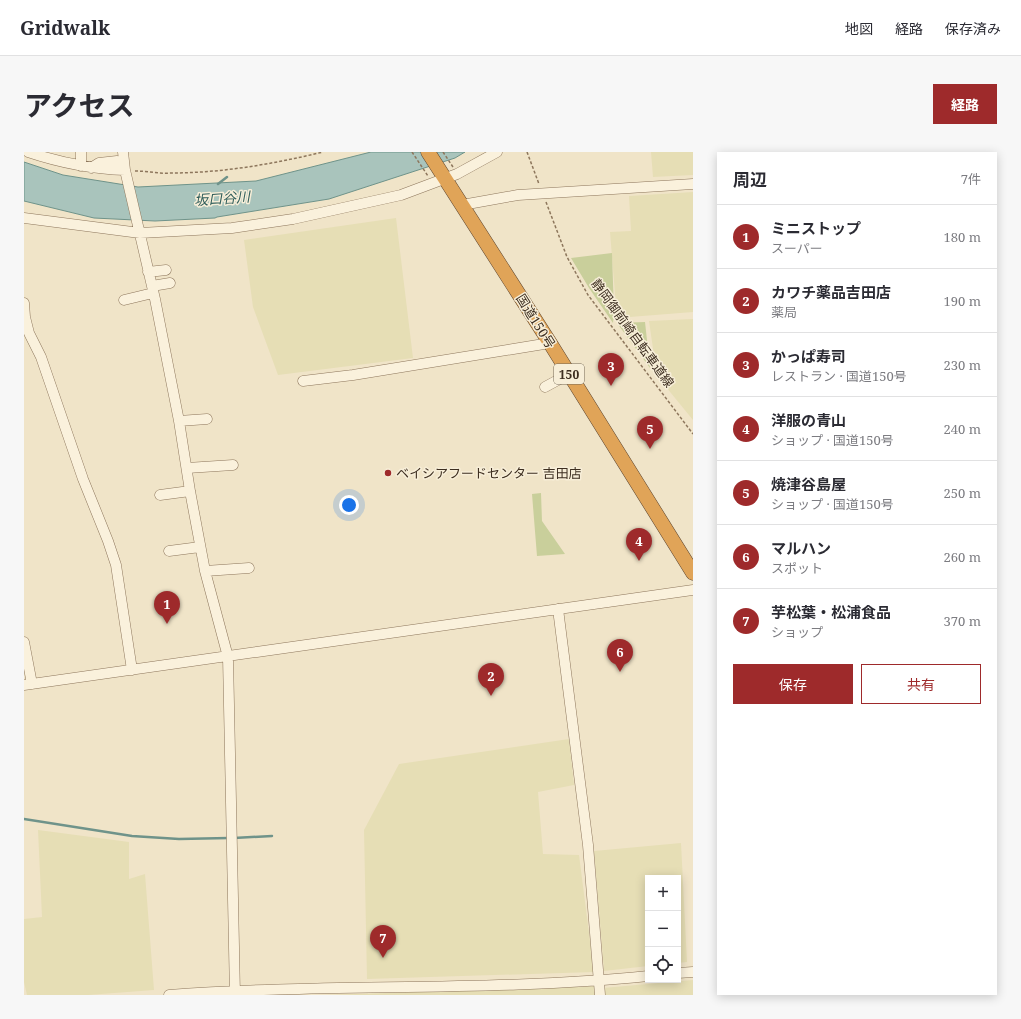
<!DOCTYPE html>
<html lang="ja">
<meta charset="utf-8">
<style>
body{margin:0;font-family:"Noto Serif","Noto Sans JP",serif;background:#f7f7f7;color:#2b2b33}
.controls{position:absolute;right:12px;bottom:12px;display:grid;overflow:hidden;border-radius:0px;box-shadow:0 2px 10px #0003}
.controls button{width:36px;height:36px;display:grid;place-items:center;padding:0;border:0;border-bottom:1px solid #e1e1e2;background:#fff;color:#2b2b33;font:20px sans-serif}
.you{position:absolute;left:325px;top:353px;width:14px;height:14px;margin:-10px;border:3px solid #fff;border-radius:50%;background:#1a73e8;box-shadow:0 0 0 6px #1a73e833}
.badge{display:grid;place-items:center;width:26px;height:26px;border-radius:50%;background:#9e2a2b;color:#fff;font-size:13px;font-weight:700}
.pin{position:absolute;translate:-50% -33px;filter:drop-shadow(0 1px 2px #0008)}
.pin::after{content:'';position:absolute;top:21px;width:14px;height:12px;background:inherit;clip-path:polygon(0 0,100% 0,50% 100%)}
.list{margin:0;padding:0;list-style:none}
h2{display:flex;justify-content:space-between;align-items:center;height:52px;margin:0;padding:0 16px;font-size:17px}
h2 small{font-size:13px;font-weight:400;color:#7c7c81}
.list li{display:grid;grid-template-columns:26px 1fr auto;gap:12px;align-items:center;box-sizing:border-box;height:64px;padding:0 16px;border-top:1px solid #e1e1e2}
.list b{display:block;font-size:15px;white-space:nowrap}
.list p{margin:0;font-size:13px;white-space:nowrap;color:#7c7c81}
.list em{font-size:13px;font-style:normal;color:#7c7c81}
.actions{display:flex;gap:8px;padding:12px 16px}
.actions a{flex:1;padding:9px 0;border:1px solid #9e2a2b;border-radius:0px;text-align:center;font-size:14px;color:#9e2a2b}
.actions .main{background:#9e2a2b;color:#fff}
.icon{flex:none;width:22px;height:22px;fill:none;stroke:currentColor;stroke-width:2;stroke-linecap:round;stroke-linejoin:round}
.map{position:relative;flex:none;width:669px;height:843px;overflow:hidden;border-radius:0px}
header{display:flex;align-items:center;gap:24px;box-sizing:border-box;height:56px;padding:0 20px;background:#fff;border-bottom:1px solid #e1e1e2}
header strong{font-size:19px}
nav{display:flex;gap:22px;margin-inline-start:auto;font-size:14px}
.intro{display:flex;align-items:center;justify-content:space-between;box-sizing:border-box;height:96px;padding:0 24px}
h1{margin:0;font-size:28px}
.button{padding:10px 18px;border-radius:0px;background:#9e2a2b;color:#fff;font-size:14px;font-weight:700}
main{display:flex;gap:24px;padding:0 24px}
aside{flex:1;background:#fff;border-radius:0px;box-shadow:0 2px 10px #0003}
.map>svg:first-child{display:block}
.farmland{fill:#e6deb5}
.green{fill:#c9cf9b}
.water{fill:#a9c4bc;stroke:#6f938a}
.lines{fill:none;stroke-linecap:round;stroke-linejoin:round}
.stream{stroke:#6f938a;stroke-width:2.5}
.minor-casing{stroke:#8d765c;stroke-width:11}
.highway-casing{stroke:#5b4430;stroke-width:15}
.path{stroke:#8d765c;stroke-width:1.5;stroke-dasharray:3 2;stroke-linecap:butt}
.minor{stroke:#faf1dc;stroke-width:10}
.highway{stroke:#e0a458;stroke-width:14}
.poi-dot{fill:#9e2a2b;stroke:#f7eed8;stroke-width:1.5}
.labels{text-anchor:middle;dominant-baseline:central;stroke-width:3;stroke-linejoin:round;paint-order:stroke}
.shield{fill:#f7eed8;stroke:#756857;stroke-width:1}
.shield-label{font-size:12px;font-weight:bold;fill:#3d2e20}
.street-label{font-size:13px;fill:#3d2e20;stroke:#f7eed8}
.poi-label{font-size:13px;fill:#3d2e20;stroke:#f7eed8;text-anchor:start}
.water-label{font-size:14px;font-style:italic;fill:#2f5d5a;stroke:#f7eed8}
</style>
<header>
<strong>Gridwalk</strong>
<nav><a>地図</a><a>経路</a><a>保存済み</a></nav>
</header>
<div class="intro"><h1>アクセス</h1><a class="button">経路</a></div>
<main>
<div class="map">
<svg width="669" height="843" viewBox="0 0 669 843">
<rect width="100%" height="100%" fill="#f0e4c8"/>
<path class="farmland" d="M 627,0 L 669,0 L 669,23 L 629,25 Z
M 669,40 L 669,160 L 593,166 L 586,80 L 607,79 L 605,44 Z
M 372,66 L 389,206 L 254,223 L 229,155 L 220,88 Z
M 669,167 L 669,268 L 633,224 L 625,169 Z
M 545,587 L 550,633 L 514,640 L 519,702 L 555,703 L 570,820 L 343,827 L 340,678 L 375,612 Z
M 14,678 L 105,690 L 105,727 L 121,722 L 130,838 L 64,843 L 3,843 L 0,830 L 0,767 L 18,765 Z
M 657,691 L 663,810 L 654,811 L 654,726 L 624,726 L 624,814 L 580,819 L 570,699 Z
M 669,828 L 669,843 L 580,843 L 579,836 Z
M 571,834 L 572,843 L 303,843 Z"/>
<path class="green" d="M 588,101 L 590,160 L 589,171 L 565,136 L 547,106 Z
M 621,170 L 626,216 L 593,171 Z
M 517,341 L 518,369 L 541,402 L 513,404 L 508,342 Z"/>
<path class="water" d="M 347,0 L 441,0 L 431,6 L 305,47 L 193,65 L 191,66 L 131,69 L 70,66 L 0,49 L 0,10 L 39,23 L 114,35 L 232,29 Z"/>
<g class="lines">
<path class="stream" d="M 194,32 L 203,25
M 0,667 L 108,684 L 155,687 L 205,686
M 210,686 L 248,684"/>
<g class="minor-casing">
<path id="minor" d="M 4,0 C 37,11 67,17 101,18
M 99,0 L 101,18 L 131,147 L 155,269 L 166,339 L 181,419 L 204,505 L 211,843
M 57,14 L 57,0
M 67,16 L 75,11 L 93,9
M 438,53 L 494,43 L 669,32
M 0,66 L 116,81 L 208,76 L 269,67 L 377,43 L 433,22 L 473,0
M 124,120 L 142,118
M 128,134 L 146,131
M 100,148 L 129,141
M 0,151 L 1,165 L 5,181 L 17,205 L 59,327 L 84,389 L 92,413 L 108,518
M 279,229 L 329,223 L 526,191
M 521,235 L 545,222
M 155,269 L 183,267
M 163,316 L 209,313
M 136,343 L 166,339
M 145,399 L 176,395
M 181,419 L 225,416
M 534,457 L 564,693 L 576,843
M 0,490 L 8,532
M 0,533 L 669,438
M 654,821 L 669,820
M 145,843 C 304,831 465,840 624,824"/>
</g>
<g class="highway-casing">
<path id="highway" d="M 404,0 L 526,191 L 669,421"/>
</g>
<path class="path" d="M 388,0 L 404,24
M 419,0 L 429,15
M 503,0 L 515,32
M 111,19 C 123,19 135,22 147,21 C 198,21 249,12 299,0
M 522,50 L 543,105 L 564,143 L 669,282"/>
<use href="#minor" class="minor"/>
<use href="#highway" class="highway"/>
</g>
<circle class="poi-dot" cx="364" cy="321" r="4"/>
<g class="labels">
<rect class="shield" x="530" y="212" width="30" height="20" rx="3"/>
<g class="shield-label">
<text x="545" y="222">150</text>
</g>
<g class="street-label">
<text transform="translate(512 169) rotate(58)">国道150号</text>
<text transform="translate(609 181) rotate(54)">静岡御前崎自転車道線</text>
</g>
<g class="poi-label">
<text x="372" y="321">ベイシアフードセンター 吉田店</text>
</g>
<g class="water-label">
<text transform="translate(198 46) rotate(-4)">坂口谷川</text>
</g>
</g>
</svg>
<div class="controls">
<button>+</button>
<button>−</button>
<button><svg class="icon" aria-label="locate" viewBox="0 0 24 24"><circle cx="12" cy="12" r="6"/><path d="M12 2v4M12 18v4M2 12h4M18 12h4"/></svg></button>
</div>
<div class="you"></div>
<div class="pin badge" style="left:143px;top:472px">1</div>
<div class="pin badge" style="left:467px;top:544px">2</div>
<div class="pin badge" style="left:587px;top:234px">3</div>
<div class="pin badge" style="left:615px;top:409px">4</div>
<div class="pin badge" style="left:626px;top:297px">5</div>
<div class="pin badge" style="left:596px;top:520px">6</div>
<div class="pin badge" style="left:359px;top:806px">7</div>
</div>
<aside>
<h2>周辺<small>7件</small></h2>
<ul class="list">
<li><span class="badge">1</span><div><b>ミニストップ</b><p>スーパー</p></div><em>180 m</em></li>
<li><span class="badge">2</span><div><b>カワチ薬品吉田店</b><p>薬局</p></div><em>190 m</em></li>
<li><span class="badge">3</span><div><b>かっぱ寿司</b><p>レストラン · 国道150号</p></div><em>230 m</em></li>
<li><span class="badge">4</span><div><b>洋服の青山</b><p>ショップ · 国道150号</p></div><em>240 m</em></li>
<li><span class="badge">5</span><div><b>焼津谷島屋</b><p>ショップ · 国道150号</p></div><em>250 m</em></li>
<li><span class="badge">6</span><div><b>マルハン</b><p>スポット</p></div><em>260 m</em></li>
<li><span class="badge">7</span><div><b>芋松葉・松浦食品</b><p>ショップ</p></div><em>370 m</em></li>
</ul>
<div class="actions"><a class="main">保存</a><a>共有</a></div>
</aside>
</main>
